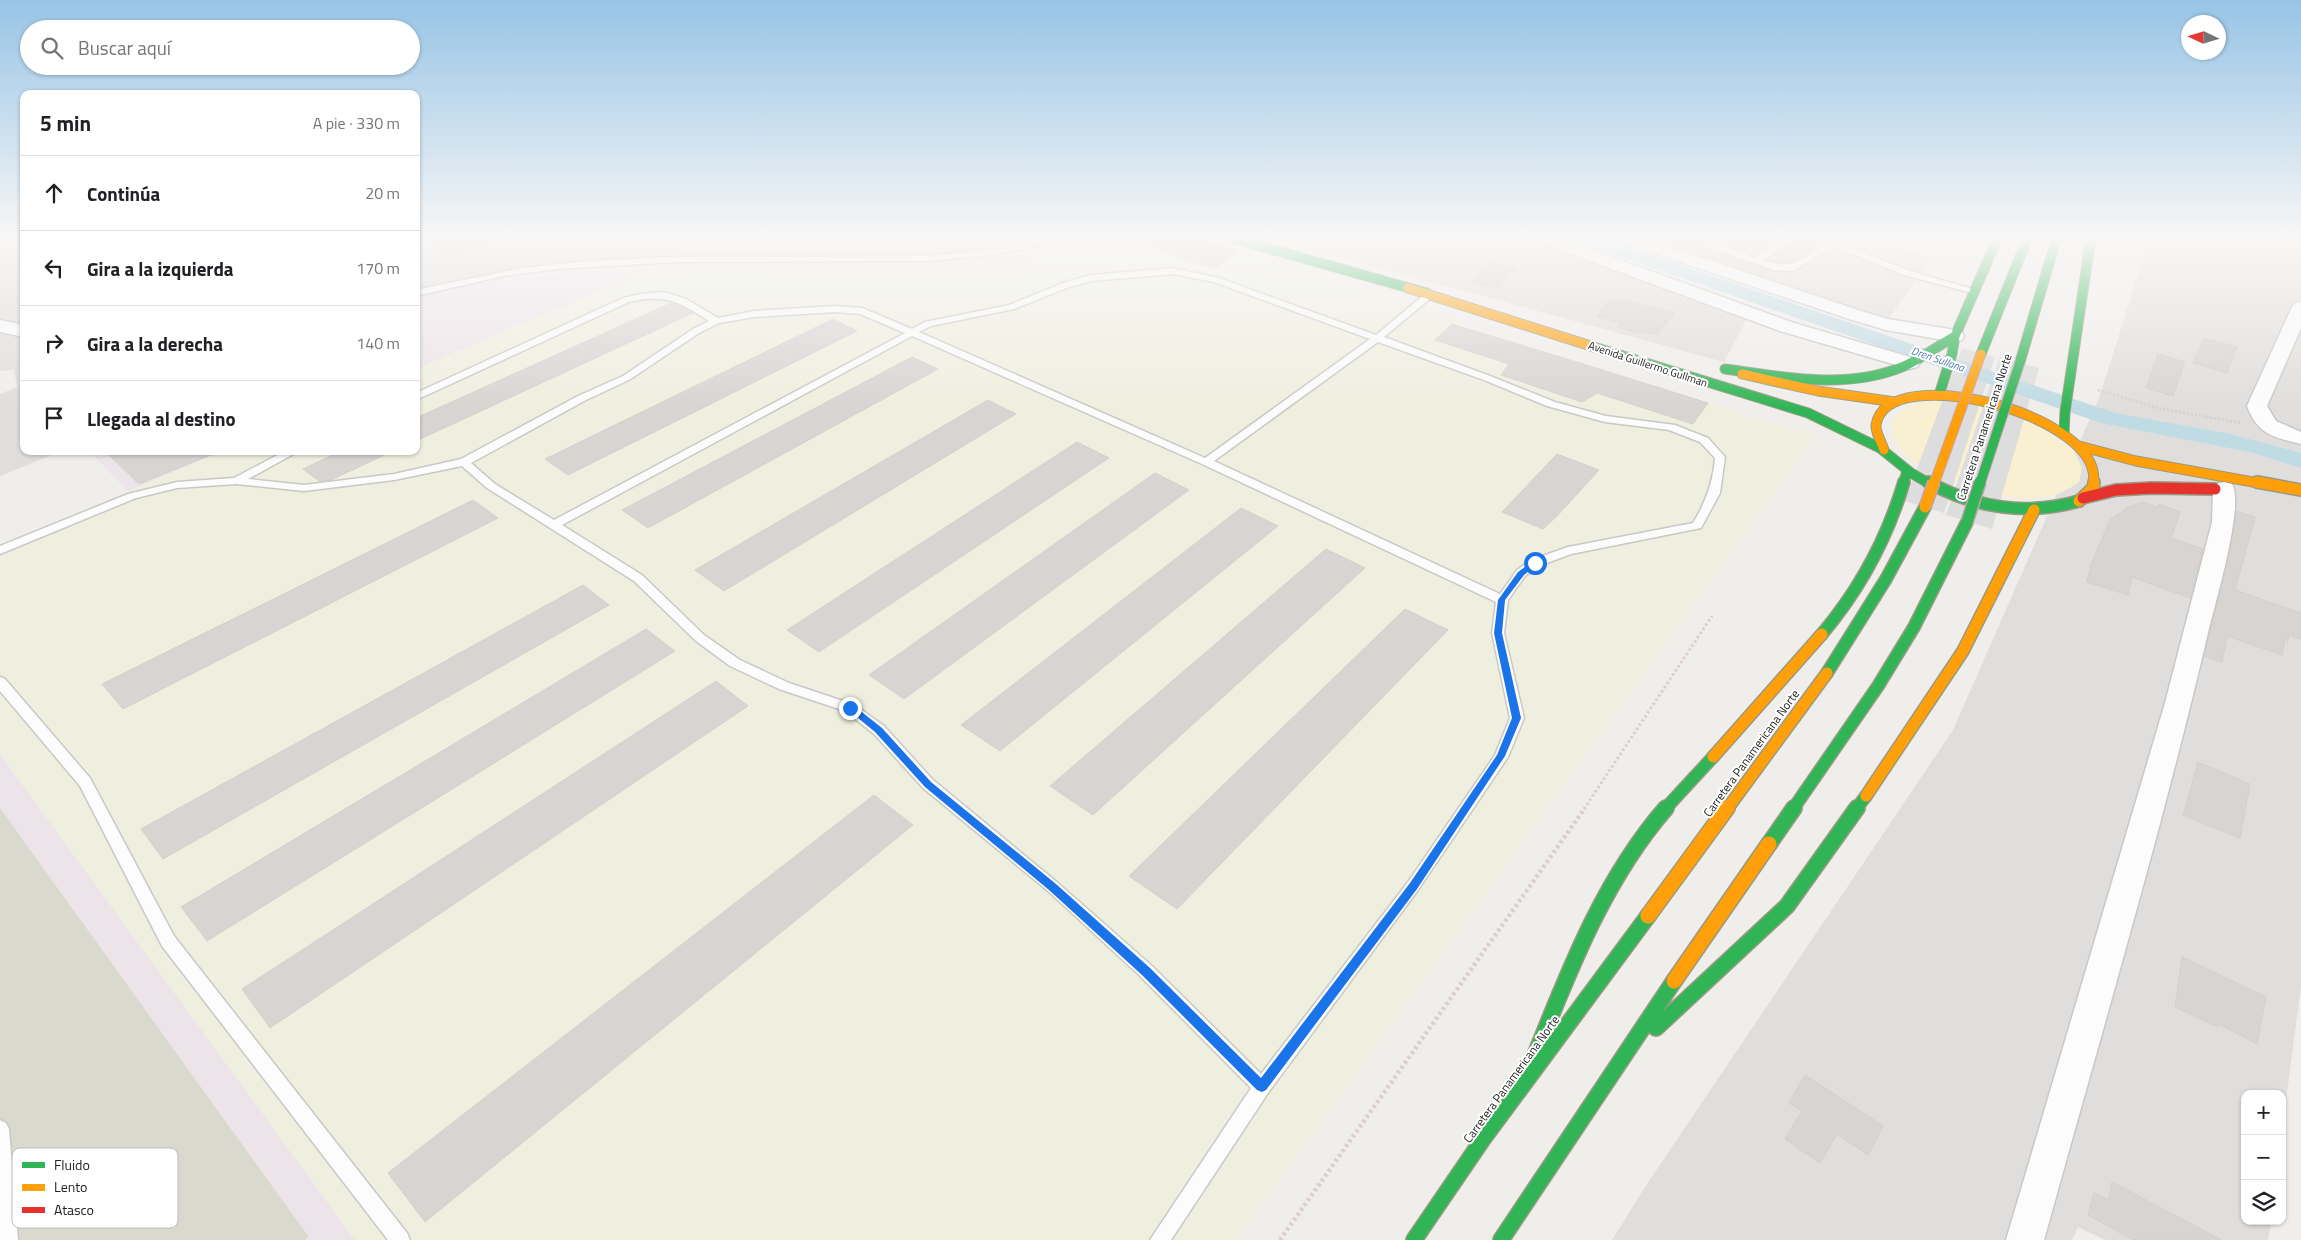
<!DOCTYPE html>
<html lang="es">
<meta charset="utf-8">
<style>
body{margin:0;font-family:"Titillium Web",sans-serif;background:#f6f6f6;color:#202124}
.controls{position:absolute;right:15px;bottom:15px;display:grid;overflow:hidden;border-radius:10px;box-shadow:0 1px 4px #0004}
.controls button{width:45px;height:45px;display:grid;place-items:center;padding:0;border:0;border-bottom:1px solid #e0e0e0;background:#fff;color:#202124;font:25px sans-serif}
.compass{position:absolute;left:2181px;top:15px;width:45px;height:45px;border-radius:50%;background:#fff;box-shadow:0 1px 4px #0004;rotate:274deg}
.stop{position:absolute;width:15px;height:15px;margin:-11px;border:4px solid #1a73e8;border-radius:50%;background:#fff}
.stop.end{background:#1a73e8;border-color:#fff;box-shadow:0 1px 5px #0008}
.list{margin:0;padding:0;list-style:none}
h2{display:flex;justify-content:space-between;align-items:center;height:65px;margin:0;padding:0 20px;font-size:21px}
h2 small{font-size:16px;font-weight:400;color:#757577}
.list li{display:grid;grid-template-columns:32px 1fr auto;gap:15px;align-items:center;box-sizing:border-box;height:75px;padding:0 20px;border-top:1px solid #e0e0e0}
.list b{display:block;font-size:19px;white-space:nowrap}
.list em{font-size:16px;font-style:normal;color:#757577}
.icon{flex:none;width:28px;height:28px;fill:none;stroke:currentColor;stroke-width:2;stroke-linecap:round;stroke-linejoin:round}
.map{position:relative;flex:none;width:2301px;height:1240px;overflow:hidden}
.search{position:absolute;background:#fff;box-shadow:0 1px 4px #0004;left:20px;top:20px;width:400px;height:55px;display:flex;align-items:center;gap:12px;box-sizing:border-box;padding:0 18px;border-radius:28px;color:#757577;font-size:19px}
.panel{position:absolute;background:#fff;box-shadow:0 1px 4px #0004;left:20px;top:90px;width:400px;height:365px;border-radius:10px}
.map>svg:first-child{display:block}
.residential{fill:#dfdedc}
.industrial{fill:#ede4e9}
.construction{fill:#d9d9cd}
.farmland{fill:#efefdf}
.sand{fill:#f8f0d0}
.pier{fill:#dedddd}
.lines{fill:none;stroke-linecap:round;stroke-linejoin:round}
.canal{fill:#bfdbe3;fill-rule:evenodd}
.building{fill:#d7d4d2;stroke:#d3d0cc}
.lane-casing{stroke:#c9c8c7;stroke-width:3}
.street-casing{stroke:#c9c8c7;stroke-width:3}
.fast-far2-casing{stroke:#999a82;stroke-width:11}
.fast-far1-casing{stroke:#999a82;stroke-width:14}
.fast-casing{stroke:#999a82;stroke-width:18}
.slow-far2-casing{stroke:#999a82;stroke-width:11}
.slow-far1-casing{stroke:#999a82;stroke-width:14}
.slow-casing{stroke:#999a82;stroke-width:18}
.jam-casing{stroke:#999a82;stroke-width:14}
.path-far2{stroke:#dccecd;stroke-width:2.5;stroke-dasharray:2 2;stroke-linecap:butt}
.path-far1{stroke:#dccecd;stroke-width:3;stroke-dasharray:2.5 2.5;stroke-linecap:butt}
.path{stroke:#dccecd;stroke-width:4.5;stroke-dasharray:3 3;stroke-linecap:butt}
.lane{fill:#fdfcfc;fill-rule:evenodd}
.street{fill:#fdfcfc;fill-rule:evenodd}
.fast-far2{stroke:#30b455;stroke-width:9}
.fast-far1{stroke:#30b455;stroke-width:11}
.fast{stroke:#30b455;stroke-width:15}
.slow-far2{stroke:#ff9f0a;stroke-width:9}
.slow-far1{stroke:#ff9f0a;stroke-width:11}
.slow{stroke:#ff9f0a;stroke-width:15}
.jam{stroke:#e5322d;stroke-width:11}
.fast-bridge-far1-casing{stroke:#c5a2ac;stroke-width:11;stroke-linecap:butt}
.fast-bridge-casing{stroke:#c5a2ac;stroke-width:14;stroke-linecap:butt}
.slow-bridge-far1-casing{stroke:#c5a2ac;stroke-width:11;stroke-linecap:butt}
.slow-bridge-casing{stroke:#c5a2ac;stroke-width:14;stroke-linecap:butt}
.fast-bridge-far1{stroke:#30b455;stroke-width:9}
.fast-bridge{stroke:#30b455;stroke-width:11}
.slow-bridge-far1{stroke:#ff9f0a;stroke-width:9}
.slow-bridge{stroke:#ff9f0a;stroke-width:11}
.route{fill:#1a73e8}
.labels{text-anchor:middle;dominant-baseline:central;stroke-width:4;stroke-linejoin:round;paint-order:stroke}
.far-water-label{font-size:11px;font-style:italic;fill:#4a7aab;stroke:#fff}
.far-street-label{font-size:11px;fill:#222;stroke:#fff}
.street-label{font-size:12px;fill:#222;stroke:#fff}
.key{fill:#fff;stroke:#bdbdbd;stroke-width:1}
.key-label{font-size:14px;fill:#222}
</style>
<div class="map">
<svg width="2301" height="1240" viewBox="0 0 2301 1240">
<rect width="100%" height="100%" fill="#f0eeeb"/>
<path class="residential" d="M 0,237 L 24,237 L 24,451 L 62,451 L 0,476 L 0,394 L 17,387 L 14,370 L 0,371 Z
M 416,237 L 1039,237 L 974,251 L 935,254 L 577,261 L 552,263 L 416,292 Z
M 1267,237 L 1525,237 L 1748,317 L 1724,362 Z
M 1663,237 L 1870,237 L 1931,258 L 1887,321 L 1658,243 Z
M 2150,237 L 2301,237 L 2301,986 L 2282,1131 L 2282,1094 L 2245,1094 L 2245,1221 L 2271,1221 L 2268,1240 L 2105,1240 L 2078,1227 L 2072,1240 L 1612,1240 L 1647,1184 L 1953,730 L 2099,398 Z"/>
<path class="industrial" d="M 570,272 L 639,274 L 416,369 L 416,295 L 463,286 Z
M 89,451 L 223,451 L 128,491 Z
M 0,754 L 355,1240 L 0,1240 Z"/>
<path class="construction" d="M 0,808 L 308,1236 L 306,1240 L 0,1240 Z"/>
<path class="farmland" d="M 1100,237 L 1192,237 L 1466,323 L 1463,328 L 1815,436 L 1236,1240 L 355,1240 L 0,754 L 0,546 L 223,451 L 416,451 L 416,369 L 639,274 L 1016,268 Z"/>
<path class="sand" d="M 1939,400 L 1968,402 L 2030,419 L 2074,451 L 2082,468 L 2079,482 C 2067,491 2055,496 2040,498 C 1999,502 1913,479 1894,438 C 1892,433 1892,427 1891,423 C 1904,404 1918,403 1939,400 Z"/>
<path class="pier" d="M 1962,348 L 1995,357 L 1944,513 L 1905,501 Z
M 2000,357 L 2039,368 L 1992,529 L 1946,515 Z"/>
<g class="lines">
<path class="canal" d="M 1572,237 L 1598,237 L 2115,413 L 2230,434 L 2301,453 L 2301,468 L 2250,452 L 2101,423 L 1575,241 Z"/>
</g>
<path class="building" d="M 428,237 L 498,237 L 499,242 L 446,258 Z
M 1132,237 L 1192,237 L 1239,252 L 1214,268 L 1131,241 Z
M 1662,237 L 1706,237 L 1704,240 L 1710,250 L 1769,270 L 1761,274 L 1662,240 Z
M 1721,237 L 1786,237 L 1754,255 L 1718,242 L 1717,241 Z
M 1802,237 L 1811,237 L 1822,243 L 1786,262 L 1767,259 Z
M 1492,262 L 1516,268 L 1497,289 L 1473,282 Z
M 1610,299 L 1618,302 L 1621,299 L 1674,313 L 1658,335 L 1644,331 L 1641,334 L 1617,327 L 1621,323 L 1597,316 Z
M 671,303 L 693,313 L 416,441 L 416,418 Z
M 833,319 L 857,331 L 568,475 L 545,459 Z
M 1452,324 L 1580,363 L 1708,403 L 1693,424 L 1597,393 L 1582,402 L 1501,375 L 1509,364 L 1435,340 Z
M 2204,338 L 2237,347 L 2227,373 L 2193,363 Z
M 2158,354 L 2185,362 L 2173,396 L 2146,388 Z
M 912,357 L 938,369 L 648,528 L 622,510 Z
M 988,400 L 1016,414 L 724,591 L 695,570 Z
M 1077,442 L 1109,458 L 819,652 L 787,630 Z
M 105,451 L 218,451 L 218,452 L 139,484 Z
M 341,451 L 393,451 L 331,480 L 319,481 L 303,469 Z
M 1557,454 L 1599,470 L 1557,516 L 1543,529 L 1502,512 Z
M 1155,473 L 1189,490 L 904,699 L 869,675 Z
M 473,500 L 498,518 L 123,709 L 102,684 Z
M 2143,502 L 2158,508 L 2159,504 L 2180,512 L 2171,538 L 2203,549 L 2190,598 L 2132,577 L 2128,595 L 2087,582 L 2091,565 L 2110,520 L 2128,507 Z
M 1241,508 L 1278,526 L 1000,751 L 961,725 Z
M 2236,511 L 2255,517 L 2235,590 L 2301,613 L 2301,639 L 2289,635 L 2288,641 L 2285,639 L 2282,655 L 2227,636 L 2222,662 L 2204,656 L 2229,557 Z
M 1326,549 L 1365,568 L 1093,815 L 1050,786 Z
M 583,585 L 609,605 L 163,859 L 141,829 Z
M 1405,609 L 1448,630 L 1177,909 L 1129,876 Z
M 646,629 L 675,651 L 207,941 L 181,907 Z
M 716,681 L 748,706 L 270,1028 L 242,989 Z
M 2198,762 L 2250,784 L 2240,838 L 2183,815 Z
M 874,795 L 913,825 L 425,1222 L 388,1173 Z
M 2182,957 L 2266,997 L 2257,1044 L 2219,1024 L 2218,1027 L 2175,1007 Z
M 1805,1075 L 1883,1126 L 1868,1155 L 1837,1134 L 1820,1163 L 1785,1139 L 1802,1111 L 1789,1103 Z
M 2112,1182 L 2222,1240 L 2133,1240 L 2088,1215 L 2094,1193 L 2109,1200 Z"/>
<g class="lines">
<g class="lane-casing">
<path id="lane" d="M 1046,237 L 1058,237 L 1028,248 L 993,255 L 927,261 L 676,262 L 557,269 L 504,276 L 416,296 L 416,290 L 522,268 L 587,261 L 676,257 L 927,256 L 993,250 Z
M 1708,237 L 1719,237 L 1715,240 L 1717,244 L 1754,257 L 1790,237 L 1800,237 L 1762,260 C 1794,271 1799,260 1826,243 L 1813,237 L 1824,237 L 1910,271 L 1980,291 L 1976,294 L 1904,275 L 1833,246 L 1793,271 L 1774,270 L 1711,248 L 1706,239 Z
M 1173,268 L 1219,278 L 1376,335 L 1426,293 L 1432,293 L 1432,297 L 1384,337 L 1490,376 L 1555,402 L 1606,416 L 1675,425 L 1708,438 L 1725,457 L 1720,493 L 1701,528 L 1571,554 L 1539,566 L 1525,576 L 1508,600 L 1504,633 L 1524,718 L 1508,757 L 1418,890 L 1268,1093 L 1171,1240 L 1150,1240 L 1251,1088 L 1140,976 L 1048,891 L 923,788 L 874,734 L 845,711 L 779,689 L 730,666 L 696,641 L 634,581 L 487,488 L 462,466 L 394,480 L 304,491 L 236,484 L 177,488 L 136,498 L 0,554 L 0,546 L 128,494 L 177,482 L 234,478 L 285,451 L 299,451 L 248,479 L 304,485 L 394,474 L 461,459 L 578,396 L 623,376 L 693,329 L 709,321 C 679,302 665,293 629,302 L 416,400 L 416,393 L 623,298 L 641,294 L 664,292 L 686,299 L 718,318 L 754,311 L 835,306 L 862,308 L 912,329 L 925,322 L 1009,305 L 1063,283 L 1091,275 ZM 1173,274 L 1214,282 L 1370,339 L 1205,458 L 919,332 L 931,326 L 1014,309 L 1069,287 L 1092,281 ZM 835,312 L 860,314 L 905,333 L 554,520 L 495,484 L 471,463 L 586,400 L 629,380 L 699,333 L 719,323 L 754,317 ZM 912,336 L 1202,464 L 1496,602 L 1492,633 L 1510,718 L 1495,755 L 1408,882 L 1261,1074 L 1152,966 L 1058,883 L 933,780 L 884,726 L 855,705 L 789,683 L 740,660 L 704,635 L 642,575 L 562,525 ZM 1378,342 L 1484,380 L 1547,406 L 1605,422 L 1669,430 L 1700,442 L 1715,458 C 1713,482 1706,502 1693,523 L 1568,547 L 1531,560 L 1517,570 L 1500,594 L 1214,461 Z
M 0,677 L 5,679 L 90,778 L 174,936 L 407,1233 L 410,1240 L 388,1240 L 162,946 L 80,786 L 0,691 Z
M 0,1120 L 6,1123 L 9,1129 L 18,1240 L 0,1240 Z"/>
</g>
<g class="street-casing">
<path id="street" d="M 1534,237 L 1557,237 L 1794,323 L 1917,359 L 1920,363 L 1917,367 L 1910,369 L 1780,331 L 1536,241 Z
M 1616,237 L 1640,237 L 1861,311 L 1888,319 L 1955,330 L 1962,332 L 1964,336 L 1962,340 L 1955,342 L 1886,330 L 1849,319 L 1618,241 Z
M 2301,302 L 2301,328 L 2267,406 L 2276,421 L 2301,432 L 2301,444 C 2273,437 2258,435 2247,406 L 2292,307 L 2295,303 Z
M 0,320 L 24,325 L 24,337 L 0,332 Z
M 2224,482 L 2232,484 C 2245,504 2214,607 2208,633 C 2160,837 2100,1038 2044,1240 L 2006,1240 L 2165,703 L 2212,522 L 2213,489 L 2216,484 Z"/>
</g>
<g class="fast-far2-casing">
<path id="fast-far2" d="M 1228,237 L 1427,293
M 1594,347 L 1808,413 L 1880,448 L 1911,473 L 1930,484
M 1981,354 L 2028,237
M 2020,362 L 2057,237
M 1725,369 C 1783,377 1846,390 1902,367 C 1921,359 1938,346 1955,336
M 1939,395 L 1952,354 L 1955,336 L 1998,237
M 2064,434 L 2065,412 L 2091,237
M 1903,484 L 1907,471"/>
</g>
<g class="fast-far1-casing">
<path id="fast-far1" d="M 1928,482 C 1975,508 2027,516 2079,501
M 1822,634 C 1860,589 1887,539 1904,482
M 1827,673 L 1886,579 L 1925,507
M 1665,809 L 1713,757
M 1793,809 L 1878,686 L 1914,627 L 1967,522
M 1856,809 L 1866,796"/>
</g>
<g class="fast-casing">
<path id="fast" d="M 1769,844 L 1794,808
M 1656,1028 L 1787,906 L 1857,808
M 1536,1053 C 1570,968 1605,878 1666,808
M 1414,1240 L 1483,1139 L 1648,916
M 1501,1240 L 1674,981"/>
</g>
<g class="slow-far2-casing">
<path id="slow-far2" d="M 1408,288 L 1594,347
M 1742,374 L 1818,391 L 1895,402
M 2079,446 L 2136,461 L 2264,484
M 1884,450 C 1882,443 1875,432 1876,425 C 1886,358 2107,416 2093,484"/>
</g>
<g class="slow-far1-casing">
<path id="slow-far1" d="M 2257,482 L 2301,490
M 2079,501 L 2093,488 L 2094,482
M 1713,757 L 1822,634
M 1866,796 L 1963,651 L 2034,510
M 1727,809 L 1827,673"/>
</g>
<g class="slow-casing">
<path id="slow" d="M 1648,916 L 1727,808
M 1674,981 L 1769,844"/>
</g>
<g class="jam-casing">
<path id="jam" d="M 2083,498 L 2116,490 L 2151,488 L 2215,489"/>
</g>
<path class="path-far2" d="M 2098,390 L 2162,409 L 2241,423"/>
<path class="path-far1" d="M 1584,809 L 1712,616"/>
<path class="path" d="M 1280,1240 L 1585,808"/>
<use href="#lane" class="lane"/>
<use href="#street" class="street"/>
<use href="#fast-far2" class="fast-far2"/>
<use href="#fast-far1" class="fast-far1"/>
<use href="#fast" class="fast"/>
<use href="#slow-far2" class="slow-far2"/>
<use href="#slow-far1" class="slow-far1"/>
<use href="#slow" class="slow"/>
<use href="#jam" class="jam"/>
<g class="fast-bridge-far1-casing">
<path id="fast-bridge-far1" d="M 1980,484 L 2020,362"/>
</g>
<g class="fast-bridge-casing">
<path id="fast-bridge" d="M 1967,522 L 1980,482"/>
</g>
<g class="slow-bridge-far1-casing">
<path id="slow-bridge-far1" d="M 1934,484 L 1981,354"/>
</g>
<g class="slow-bridge-casing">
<path id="slow-bridge" d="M 1925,507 L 1934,482"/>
</g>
<use href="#fast-bridge-far1" class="fast-bridge-far1"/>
<use href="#fast-bridge" class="fast-bridge"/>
<use href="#slow-bridge-far1" class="slow-bridge-far1"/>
<use href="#slow-bridge" class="slow-bridge"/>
</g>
<linearGradient id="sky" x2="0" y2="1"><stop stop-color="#97c4e6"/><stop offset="0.58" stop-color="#f8f7f6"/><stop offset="1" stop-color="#f8f7f6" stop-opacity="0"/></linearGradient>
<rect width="2301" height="410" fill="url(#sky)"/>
<path class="route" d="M 1532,562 L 1539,563 L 1524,575 L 1505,600 L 1502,633 L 1521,718 L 1505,756 L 1417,889 L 1266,1090 L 1262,1092 L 1257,1090 L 1142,975 L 1049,890 L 925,787 L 875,732 L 846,708 L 850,704 L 853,705 L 882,728 L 931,782 L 1056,884 L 1150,968 L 1261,1078 L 1410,883 L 1497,755 L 1512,718 L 1494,633 L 1498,600 L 1518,572 Z"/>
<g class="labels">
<g class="far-water-label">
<text transform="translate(1938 359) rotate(19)">Dren Sullana</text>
</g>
<g class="far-street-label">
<text transform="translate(1648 364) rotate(18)">Avenida Guillermo Gullman</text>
</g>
<g class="street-label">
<text transform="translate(1984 427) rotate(-72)">Carretera Panamericana Norte</text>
<text transform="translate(1751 753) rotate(-54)">Carretera Panamericana Norte</text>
<text transform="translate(1511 1079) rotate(-54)">Carretera Panamericana Norte</text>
</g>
</g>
<rect x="12" y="1148" width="166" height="80" rx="8" class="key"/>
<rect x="22" y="1162" width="23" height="6" fill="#30b455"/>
<rect x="22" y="1184" width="23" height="7" fill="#ff9f0a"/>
<rect x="22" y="1207" width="23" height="6" fill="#e5322d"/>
<g class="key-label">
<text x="54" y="1170">Fluido</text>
<text x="54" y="1192">Lento</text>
<text x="54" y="1215">Atasco</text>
</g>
</svg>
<div class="controls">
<button>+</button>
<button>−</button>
<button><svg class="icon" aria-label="layers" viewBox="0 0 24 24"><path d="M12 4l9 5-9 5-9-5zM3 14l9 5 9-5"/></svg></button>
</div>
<svg class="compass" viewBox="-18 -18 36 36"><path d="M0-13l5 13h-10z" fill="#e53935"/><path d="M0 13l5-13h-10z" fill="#757577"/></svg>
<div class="stop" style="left:1535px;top:563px"></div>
<div class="stop end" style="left:850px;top:708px"></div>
<div class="search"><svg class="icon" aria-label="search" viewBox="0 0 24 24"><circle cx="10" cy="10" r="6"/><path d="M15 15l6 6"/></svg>Buscar aquí</div>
<section class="panel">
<h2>5 min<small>A pie · 330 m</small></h2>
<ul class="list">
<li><svg class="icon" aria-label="ahead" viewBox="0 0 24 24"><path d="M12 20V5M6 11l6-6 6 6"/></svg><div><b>Continúa</b></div><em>20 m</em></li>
<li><svg class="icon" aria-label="left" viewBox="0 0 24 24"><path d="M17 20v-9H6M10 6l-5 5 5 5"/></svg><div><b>Gira a la izquierda</b></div><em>170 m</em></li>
<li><svg class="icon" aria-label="right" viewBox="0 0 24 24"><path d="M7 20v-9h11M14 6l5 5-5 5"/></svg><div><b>Gira a la derecha</b></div><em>140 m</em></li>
<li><svg class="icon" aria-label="arrive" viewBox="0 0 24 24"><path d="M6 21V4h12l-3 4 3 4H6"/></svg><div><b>Llegada al destino</b></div></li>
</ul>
</section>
</div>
